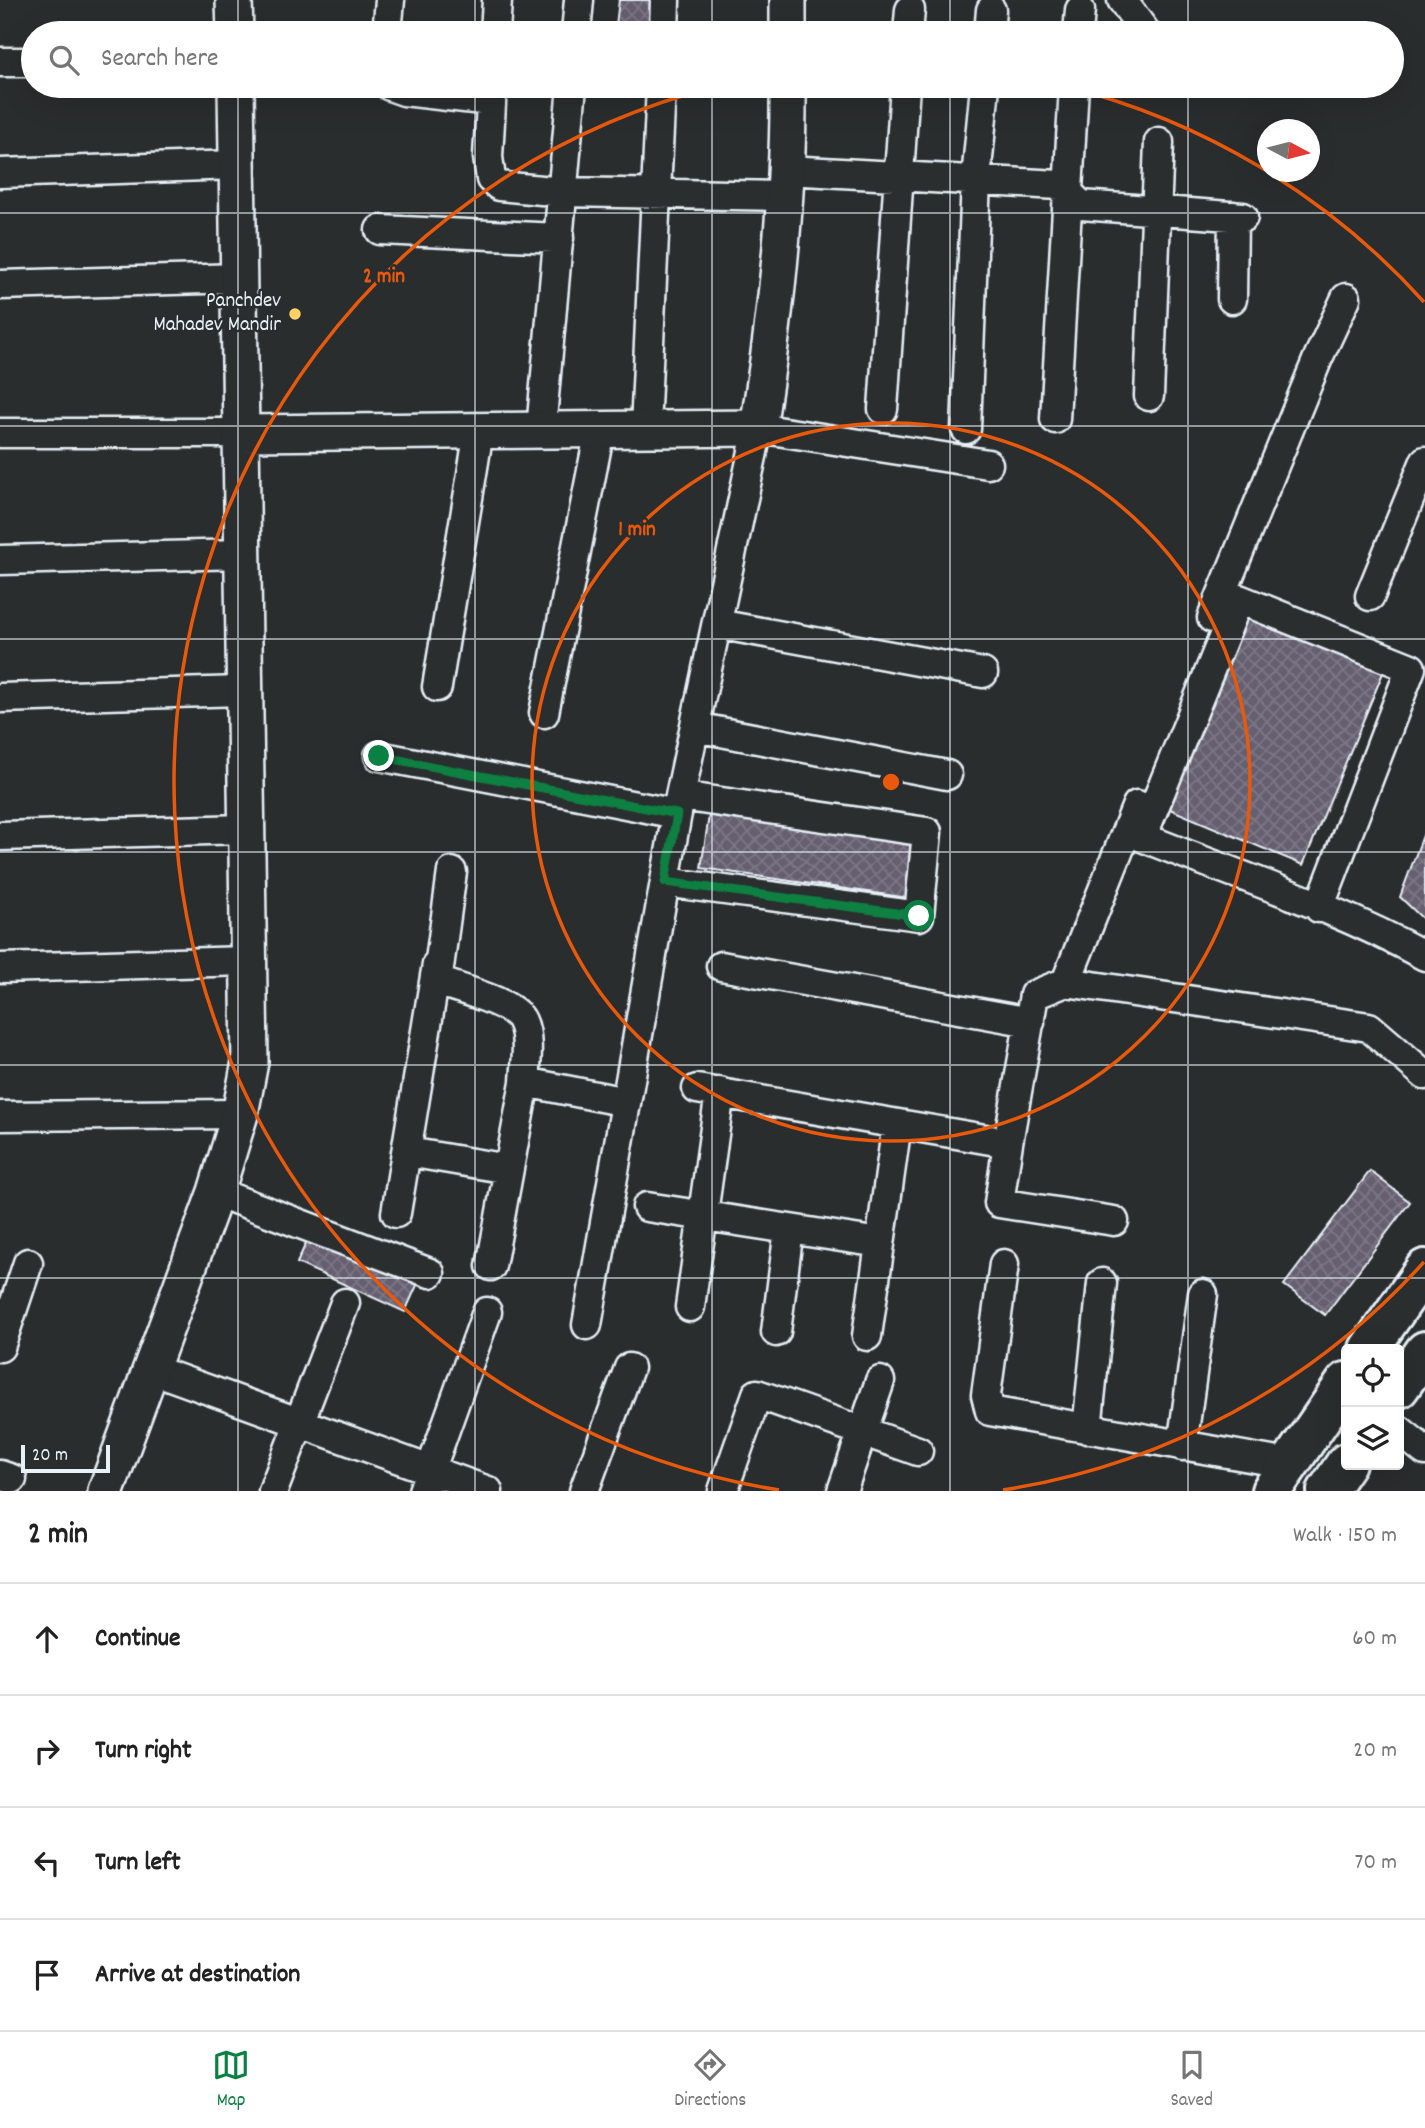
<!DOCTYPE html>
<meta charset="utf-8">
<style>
body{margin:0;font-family:Dekko,sans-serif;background:#f2f2f2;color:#222}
.controls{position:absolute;right:21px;bottom:21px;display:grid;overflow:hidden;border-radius:7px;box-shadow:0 7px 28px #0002}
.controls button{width:63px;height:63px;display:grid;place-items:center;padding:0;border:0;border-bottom:2px solid #e0e0e0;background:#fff;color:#222;font:35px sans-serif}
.compass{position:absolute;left:1257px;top:119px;width:63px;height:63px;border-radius:50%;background:#fff;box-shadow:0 7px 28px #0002;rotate:97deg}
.scale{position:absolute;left:21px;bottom:18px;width:89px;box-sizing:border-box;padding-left:7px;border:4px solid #e8f1f8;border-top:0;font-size:19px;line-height:24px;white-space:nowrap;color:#e8f1f8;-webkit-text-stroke:5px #2a2d2e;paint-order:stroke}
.stop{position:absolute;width:21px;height:21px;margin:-16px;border:5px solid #0b8043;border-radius:50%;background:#fff}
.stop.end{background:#0b8043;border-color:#fff;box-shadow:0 2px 7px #0008}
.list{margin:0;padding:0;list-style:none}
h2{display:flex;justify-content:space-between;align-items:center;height:91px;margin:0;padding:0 28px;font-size:30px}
h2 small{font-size:23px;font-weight:400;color:#767676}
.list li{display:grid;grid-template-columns:46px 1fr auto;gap:21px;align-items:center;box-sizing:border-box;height:112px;padding:0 28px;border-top:2px solid #e0e0e0}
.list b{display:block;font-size:26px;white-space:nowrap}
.list em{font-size:23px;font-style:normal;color:#767676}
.icon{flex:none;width:38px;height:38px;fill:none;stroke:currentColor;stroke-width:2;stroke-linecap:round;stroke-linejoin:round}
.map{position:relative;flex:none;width:1425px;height:1491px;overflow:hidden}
.search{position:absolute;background:#fff;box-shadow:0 7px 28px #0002;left:21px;right:21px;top:21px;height:77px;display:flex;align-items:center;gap:18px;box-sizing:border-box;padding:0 24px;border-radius:38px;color:#767676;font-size:26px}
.sheet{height:539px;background:#fff}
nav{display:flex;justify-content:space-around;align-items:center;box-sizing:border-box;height:98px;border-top:2px solid #e0e0e0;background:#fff;font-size:19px;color:#767676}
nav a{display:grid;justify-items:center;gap:4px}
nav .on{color:#0b8043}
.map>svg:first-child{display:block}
.building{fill:url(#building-cross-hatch);stroke:#e8f1f8;stroke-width:2}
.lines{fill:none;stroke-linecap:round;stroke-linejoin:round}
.minor-casing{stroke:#e8f1f8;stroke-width:33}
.tertiary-casing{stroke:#e8f1f8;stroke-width:40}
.secondary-casing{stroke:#e8f1f8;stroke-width:44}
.minor{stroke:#2a2d2e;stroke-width:28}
.tertiary{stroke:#2a2d2e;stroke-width:35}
.secondary{stroke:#2a2d2e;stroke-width:38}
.route{stroke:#0b8043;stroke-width:9}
.grid{fill:none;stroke:#e8f1f8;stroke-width:2;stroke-opacity:0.55}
.ring{fill:none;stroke:#e8590c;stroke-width:3.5}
.poi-dot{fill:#ffd166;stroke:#2a2d2e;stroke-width:2.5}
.labels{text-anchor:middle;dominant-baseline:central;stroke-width:5;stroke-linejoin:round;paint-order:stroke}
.poi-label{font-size:21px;fill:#e8f1f8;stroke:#2a2d2e;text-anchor:end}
.centre{fill:#e8590c;stroke:#2a2d2e;stroke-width:3.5}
.ring-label{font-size:21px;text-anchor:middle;font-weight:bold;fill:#e8590c;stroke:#2a2d2e;stroke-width:5;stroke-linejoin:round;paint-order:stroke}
</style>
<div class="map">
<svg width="1425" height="1491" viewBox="0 0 1425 1491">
<defs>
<pattern id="building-cross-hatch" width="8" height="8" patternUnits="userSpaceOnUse" patternTransform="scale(1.75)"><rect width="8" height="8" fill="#665f70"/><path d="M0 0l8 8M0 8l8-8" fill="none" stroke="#7c7685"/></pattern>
</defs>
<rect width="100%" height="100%" fill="#2a2d2e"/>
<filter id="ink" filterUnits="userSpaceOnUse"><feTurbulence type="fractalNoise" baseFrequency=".0143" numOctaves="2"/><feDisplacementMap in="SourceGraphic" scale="14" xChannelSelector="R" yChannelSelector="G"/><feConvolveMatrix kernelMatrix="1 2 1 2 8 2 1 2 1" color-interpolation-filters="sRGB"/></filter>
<g filter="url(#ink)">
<path class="building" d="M 619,0 L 662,0 L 658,28 L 616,25 Z
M 1242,608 L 1385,668 L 1303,865 L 1160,805 Z
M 710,809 L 917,839 L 909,898 L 701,868 Z
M 1425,830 L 1425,921 L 1400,897 Z
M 1370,1171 L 1410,1202 L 1325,1315 L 1284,1285 Z
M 310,1234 L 418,1283 L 405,1312 L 297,1263 Z"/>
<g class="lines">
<g class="minor-casing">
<path id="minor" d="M 1122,0 L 1146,33
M 387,33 L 390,0
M 495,33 L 497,0
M 576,33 L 579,0
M 664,33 L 665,0
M 908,33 L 910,10
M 989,33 L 991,10
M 1078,33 L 1080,10
M 0,62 L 33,62
M 390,86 L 404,91 L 491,101
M 492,86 L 488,157 L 491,179 L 499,186 L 563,192 L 784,196
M 786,170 L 1060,185 L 1081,205 L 1243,217
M 0,173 L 237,165
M 380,230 L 559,238
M 0,285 L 240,278
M 1232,299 L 1233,216
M 1149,396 L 1159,142
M 883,409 L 905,86
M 1055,419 L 1074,86
M 645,429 L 661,86
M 966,429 L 976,179 L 985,86
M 541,430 L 572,86
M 0,433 L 243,433
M 0,560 L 244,554
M 1370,596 L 1425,461
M 1212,618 L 1318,358 L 1346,298
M 717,624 L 983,673
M 437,687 L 479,431
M 0,698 L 243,691
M 544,713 L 600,430
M 695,727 L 947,775
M 379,756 L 677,814
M 0,836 L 245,829
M 452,872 L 438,975 L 444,983 C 463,990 514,1003 522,1021 C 530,1038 526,1064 525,1082
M 665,882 L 919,916 L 927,832 L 680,796
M 1319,908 L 1411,668 L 1239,599 L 1142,837 C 1236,875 1336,907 1425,956
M 721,966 L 1030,1022
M 0,968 L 248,961
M 1066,982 L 1137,805
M 697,1089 L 1008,1143 L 1034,995 L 1066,982 L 1369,1027 L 1425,1075
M 0,1116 L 240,1114
M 1008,1143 L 999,1203 L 1114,1221
M 408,1152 L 508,1169
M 216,1192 L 430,1273
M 647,1207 L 880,1243
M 396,1213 L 437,964
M 1004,1264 L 986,1395 L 990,1411 L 1289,1464
M 491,1266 L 525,1082 L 626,1102
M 690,1307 L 720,1092
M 587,1325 L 680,796 L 758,428 L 988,464
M 776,1332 L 789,1229
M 867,1336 L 897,1124
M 0,1347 L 28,1263
M 151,1369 L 488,1491
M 1087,1429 L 1102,1283
M 1399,1430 L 1425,1451
M 1182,1446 L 1203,1294
M 0,1475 L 12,1479
M 273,1491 L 345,1303
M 423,1491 L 487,1312
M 584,1491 L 629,1368
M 723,1491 L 757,1394 L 918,1451
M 842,1491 L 880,1381"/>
</g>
<g class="tertiary-casing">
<path id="tertiary" d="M 234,0 L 235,33
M 788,0 L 788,33
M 243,433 L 758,428 C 776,315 789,201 788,86
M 106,1491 L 216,1192 L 240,1114 L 250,1062 L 236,86"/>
</g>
<g class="secondary-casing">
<path id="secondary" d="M 1369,1349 L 1425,1269
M 1399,1388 L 1425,1351
M 1271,1491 L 1346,1382
M 1327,1491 L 1346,1463"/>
</g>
<use href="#minor" class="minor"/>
<use href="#tertiary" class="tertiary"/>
<use href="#secondary" class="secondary"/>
</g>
</g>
<g class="lines" filter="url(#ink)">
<path class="route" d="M 379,756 L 677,814 L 665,882 L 919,916"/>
</g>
<path class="grid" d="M 238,0 L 238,33M 475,0 L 475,33M 712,0 L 712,33M 950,0 L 950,33M 1188,0 L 1188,33M 238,86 L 238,1491M 475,86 L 475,1491M 712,86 L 712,1491M 950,86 L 950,1491M 1188,86 L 1188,1491M 0,213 L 1425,213M 0,426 L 1425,426M 0,639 L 1425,639M 0,852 L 1425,852M 0,1065 L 1425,1065M 0,1278 L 1425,1278"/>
<g class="ring">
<circle cx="891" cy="782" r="359"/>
<path d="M1424 1262A717 717 0 0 1 1003 1490M779 1490A717 717 0 0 1 718 86M1064 86A717 717 0 0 1 1424 302"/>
</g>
<circle class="poi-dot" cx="295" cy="314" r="7"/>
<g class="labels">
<g class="poi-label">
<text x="281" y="302">Panchdev<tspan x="281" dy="24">Mahadev Mandir</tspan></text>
</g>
</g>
<circle cx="891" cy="782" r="10" class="centre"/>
<g class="ring-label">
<text x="384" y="282">2 min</text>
<text x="637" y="535">1 min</text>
</g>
</svg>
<div class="controls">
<button><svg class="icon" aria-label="locate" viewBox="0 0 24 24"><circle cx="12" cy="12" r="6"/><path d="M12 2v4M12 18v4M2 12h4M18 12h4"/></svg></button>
<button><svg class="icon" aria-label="layers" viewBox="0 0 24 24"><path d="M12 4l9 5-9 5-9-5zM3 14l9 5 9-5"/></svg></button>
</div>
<svg class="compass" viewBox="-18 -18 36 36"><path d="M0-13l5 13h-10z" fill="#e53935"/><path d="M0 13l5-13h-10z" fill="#767676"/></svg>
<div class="scale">20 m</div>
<div class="stop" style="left:919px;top:916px"></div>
<div class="stop end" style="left:379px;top:756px"></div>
<div class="search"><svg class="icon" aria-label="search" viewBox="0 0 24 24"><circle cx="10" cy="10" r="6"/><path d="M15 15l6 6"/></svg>Search here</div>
</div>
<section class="sheet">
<h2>2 min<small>Walk · 150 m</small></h2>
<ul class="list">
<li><svg class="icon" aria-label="ahead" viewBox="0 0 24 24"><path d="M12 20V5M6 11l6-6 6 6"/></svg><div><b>Continue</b></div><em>60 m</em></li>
<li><svg class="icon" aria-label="right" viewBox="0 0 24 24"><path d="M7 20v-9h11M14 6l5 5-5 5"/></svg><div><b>Turn right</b></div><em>20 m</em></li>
<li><svg class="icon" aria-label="left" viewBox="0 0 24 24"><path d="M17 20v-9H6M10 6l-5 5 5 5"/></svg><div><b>Turn left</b></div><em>70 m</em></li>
<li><svg class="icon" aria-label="arrive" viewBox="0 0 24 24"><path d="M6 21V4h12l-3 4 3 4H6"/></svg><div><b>Arrive at destination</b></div></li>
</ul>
</section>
<nav>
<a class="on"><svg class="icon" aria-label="map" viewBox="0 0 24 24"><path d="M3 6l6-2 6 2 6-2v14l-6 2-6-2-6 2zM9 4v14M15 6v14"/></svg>Map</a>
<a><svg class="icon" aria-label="directions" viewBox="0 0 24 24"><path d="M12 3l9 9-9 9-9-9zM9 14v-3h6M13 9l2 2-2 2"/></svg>Directions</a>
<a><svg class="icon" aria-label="saved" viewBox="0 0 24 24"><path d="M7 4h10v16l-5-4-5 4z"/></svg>Saved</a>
</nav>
